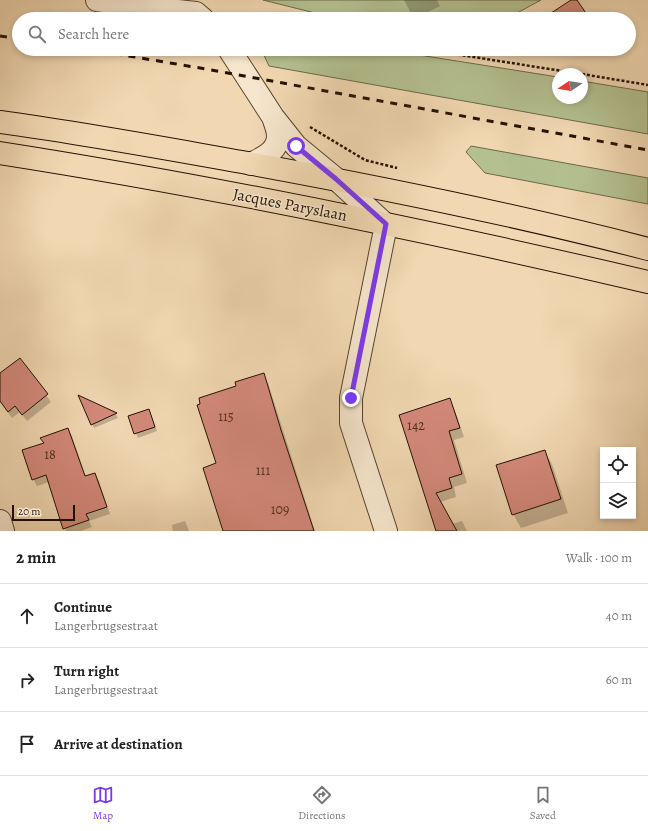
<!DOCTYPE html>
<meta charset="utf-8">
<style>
body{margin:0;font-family:Alegreya,serif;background:#f6f6f6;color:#222}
.controls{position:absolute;right:12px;bottom:12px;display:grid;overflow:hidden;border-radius:0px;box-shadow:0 2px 6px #0003}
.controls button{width:36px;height:36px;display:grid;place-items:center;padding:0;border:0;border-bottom:1px solid #e0e0e0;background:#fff;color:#222;font:20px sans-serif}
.compass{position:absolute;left:552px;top:68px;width:36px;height:36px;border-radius:50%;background:#fff;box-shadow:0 2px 6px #0003;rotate:258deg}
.scale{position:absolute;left:12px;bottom:10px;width:63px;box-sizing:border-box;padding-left:4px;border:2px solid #241200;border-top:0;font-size:11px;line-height:14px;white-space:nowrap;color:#241200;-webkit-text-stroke:3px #f6e6cd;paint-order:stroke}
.stop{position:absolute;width:12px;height:12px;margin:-9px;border:3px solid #7c3aed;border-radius:50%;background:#fff}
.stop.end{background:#7c3aed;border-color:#fff;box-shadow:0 1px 4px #0008}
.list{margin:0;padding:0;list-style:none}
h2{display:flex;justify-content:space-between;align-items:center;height:52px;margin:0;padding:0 16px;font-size:17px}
h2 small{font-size:13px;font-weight:400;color:#767676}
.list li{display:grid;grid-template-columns:26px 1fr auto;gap:12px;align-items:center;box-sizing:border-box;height:64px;padding:0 16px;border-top:1px solid #e0e0e0}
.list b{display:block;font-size:15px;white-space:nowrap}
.list p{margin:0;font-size:13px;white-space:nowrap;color:#767676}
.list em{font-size:13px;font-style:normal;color:#767676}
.icon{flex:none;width:22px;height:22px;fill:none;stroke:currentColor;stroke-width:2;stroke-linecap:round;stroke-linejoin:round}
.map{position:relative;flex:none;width:648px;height:531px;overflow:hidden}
.search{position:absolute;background:#fff;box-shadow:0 2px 6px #0003;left:12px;right:12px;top:12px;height:44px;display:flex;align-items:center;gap:10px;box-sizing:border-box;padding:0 14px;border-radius:22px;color:#767676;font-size:15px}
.sheet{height:244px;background:#fff}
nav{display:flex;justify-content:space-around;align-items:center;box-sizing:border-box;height:56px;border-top:1px solid #e0e0e0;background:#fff;font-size:11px;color:#767676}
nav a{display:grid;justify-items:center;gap:2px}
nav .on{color:#7c3aed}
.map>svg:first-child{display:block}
.green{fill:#b4c090;stroke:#6c6948}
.shadow{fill:#0003}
.building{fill:#d4897b;stroke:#241200}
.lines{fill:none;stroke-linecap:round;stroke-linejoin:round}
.street-casing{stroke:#57442c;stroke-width:24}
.highway-casing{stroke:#241200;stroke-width:24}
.path{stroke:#241200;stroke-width:2.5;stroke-dasharray:3 2;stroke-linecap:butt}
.street{stroke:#f6e6cd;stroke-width:22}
.highway{stroke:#f1d8b2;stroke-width:22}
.rail{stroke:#241200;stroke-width:3;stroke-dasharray:7 7;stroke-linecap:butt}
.route{stroke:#7c3aed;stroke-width:5}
.labels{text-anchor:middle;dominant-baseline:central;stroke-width:3;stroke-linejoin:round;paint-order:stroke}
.number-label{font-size:14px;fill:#50301f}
.street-label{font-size:16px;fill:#241200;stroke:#f6e6cd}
</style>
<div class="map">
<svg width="648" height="531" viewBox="0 0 648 531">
<rect width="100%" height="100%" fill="#f1d8b2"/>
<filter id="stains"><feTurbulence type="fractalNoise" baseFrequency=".005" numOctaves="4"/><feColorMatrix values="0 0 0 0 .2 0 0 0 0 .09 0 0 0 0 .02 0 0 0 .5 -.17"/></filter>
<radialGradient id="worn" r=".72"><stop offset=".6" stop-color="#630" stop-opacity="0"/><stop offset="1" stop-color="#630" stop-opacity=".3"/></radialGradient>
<path class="green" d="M 263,0 L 541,0 L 506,19 L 339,19 Z
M 261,49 L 381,49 L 558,77 L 558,98 L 582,98 L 582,81 L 648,92 L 648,134 L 269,66 Z
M 471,146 L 648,178 L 648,204 L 485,173 L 466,152 Z"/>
<path class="shadow" d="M 404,0 L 437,0 L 440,6 L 414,19 Z
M 20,359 L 51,402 L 27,421 L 20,412 L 12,418 L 0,402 L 0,374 Z
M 263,374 L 268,383 L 315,531 L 224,531 L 217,464 L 237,387 Z
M 80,397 L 116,414 L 118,418 L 94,428 Z
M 449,400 L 454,408 L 464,437 L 454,440 L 467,483 L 454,487 L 456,497 L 440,502 L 452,524 L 462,521 L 467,531 L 436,531 L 400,415 Z
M 151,415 L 157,431 L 138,438 L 129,417 Z
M 68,429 L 72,436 L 86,477 L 95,474 L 99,481 L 110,514 L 89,521 L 92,527 L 81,531 L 66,531 L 49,482 L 37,486 L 33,479 L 45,444 Z
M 544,451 L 552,464 L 568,513 L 521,528 L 513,514 L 497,465 Z
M 185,521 L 189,531 L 173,531 L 172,525 Z"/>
<path class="building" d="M 571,0 L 577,0 L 590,19 L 542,19 Z
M 20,358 L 48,394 L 22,415 L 15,406 L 8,412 L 0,401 L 0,373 Z
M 264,373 L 281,430 L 314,531 L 223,531 L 203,468 L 216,463 L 197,405 L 200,404 L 199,398 L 236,386 L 235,382 Z
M 78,395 L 117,413 L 91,425 Z
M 450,398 L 460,428 L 449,431 L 462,474 L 449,478 L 452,488 L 436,493 L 457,531 L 436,531 L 399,415 Z
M 149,409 L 155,427 L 134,434 L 128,416 Z
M 68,428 L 85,476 L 95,473 L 107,507 L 86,514 L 89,520 L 63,529 L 46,475 L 32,480 L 22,450 L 44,443 L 40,438 Z
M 545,450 L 561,499 L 512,515 L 496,465 Z"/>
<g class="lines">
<g class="street-casing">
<path id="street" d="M 97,0 L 169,10 L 196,13 L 203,19
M 229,49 L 273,117 L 296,146 L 336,179 L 386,225 L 351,398 L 351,423 L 386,531
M 251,164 C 262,158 278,152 278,136 C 278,130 275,123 273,117
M 0,521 L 3,531"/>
</g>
<g class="highway-casing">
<path id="highway" d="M 0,122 C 81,133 162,148 242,162 C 379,187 514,214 648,249
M 0,153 C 218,187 434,232 648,282"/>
</g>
<path class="path" d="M 423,49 L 581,74
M 582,74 L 648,85
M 310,127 L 365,160 L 397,168"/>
<use href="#street" class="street"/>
<use href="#highway" class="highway"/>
<path class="rail" d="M 0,36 L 19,39
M 87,49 L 206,69 L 648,150"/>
</g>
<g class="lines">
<path class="route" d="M 296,146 L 336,179 L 386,224 L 351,398"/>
</g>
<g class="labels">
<g class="number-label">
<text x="226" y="416">115</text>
<text x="416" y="425">142</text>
<text x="50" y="454">18</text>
<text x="263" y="470">111</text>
<text x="280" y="509">109</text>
</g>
<g class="street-label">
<text transform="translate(290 205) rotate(11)">Jacques Paryslaan</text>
</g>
</g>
<rect width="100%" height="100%" filter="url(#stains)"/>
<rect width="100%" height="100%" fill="url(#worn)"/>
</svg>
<div class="controls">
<button><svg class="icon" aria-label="locate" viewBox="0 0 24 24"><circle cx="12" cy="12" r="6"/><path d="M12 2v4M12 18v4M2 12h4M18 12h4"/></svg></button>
<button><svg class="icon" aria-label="layers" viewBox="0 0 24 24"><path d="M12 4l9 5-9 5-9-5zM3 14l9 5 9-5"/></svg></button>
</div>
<svg class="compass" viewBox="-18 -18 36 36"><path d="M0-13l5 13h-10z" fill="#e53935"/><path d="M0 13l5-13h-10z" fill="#767676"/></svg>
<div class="scale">20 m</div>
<div class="stop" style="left:296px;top:146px"></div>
<div class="stop end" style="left:351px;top:398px"></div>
<div class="search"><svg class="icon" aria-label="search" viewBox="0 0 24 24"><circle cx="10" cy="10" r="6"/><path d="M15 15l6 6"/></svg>Search here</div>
</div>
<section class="sheet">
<h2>2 min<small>Walk · 100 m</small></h2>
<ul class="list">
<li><svg class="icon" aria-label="ahead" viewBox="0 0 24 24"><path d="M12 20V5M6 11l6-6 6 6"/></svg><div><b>Continue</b><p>Langerbrugsestraat</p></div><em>40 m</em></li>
<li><svg class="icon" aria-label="right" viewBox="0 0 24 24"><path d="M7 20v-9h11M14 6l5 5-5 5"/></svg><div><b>Turn right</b><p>Langerbrugsestraat</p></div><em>60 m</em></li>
<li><svg class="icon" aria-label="arrive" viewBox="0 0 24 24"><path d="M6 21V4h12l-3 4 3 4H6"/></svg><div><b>Arrive at destination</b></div></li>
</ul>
</section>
<nav>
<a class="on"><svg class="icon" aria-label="map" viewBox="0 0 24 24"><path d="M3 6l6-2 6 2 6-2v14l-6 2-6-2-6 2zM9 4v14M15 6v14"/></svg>Map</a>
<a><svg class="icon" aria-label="directions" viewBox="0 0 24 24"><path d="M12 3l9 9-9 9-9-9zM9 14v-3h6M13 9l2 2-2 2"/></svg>Directions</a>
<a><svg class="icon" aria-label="saved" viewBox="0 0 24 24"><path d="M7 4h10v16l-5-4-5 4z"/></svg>Saved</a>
</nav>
